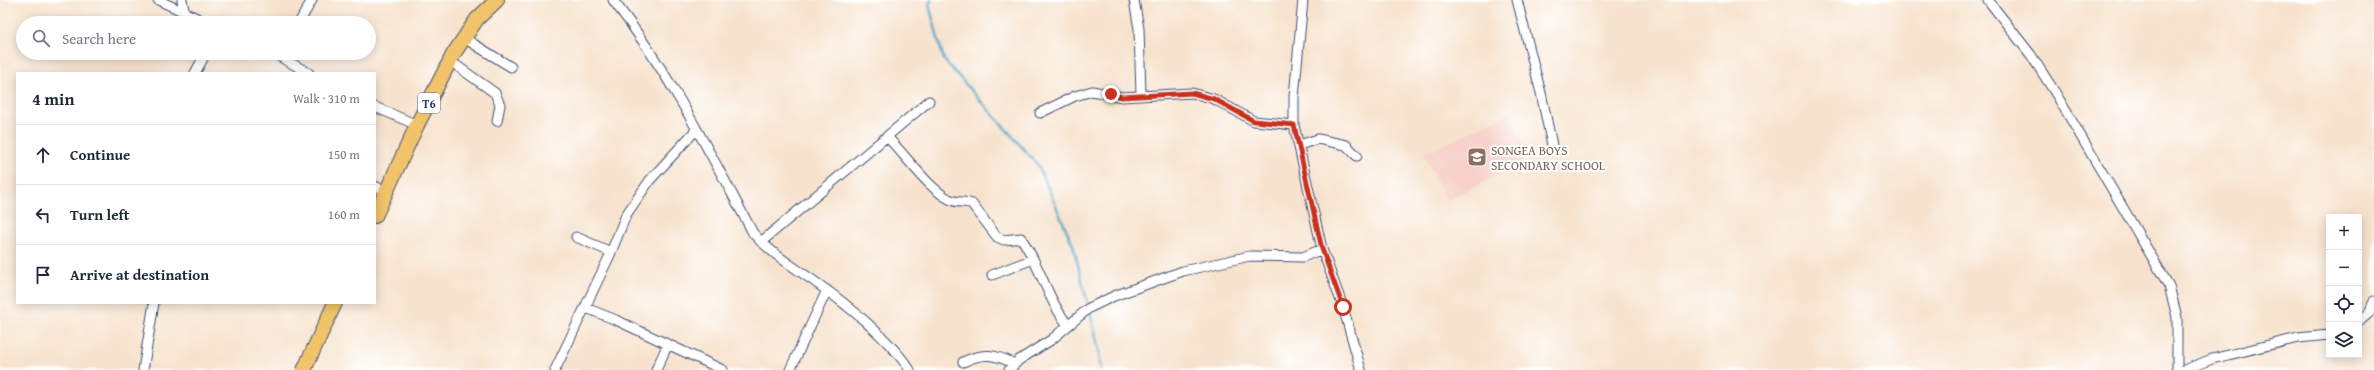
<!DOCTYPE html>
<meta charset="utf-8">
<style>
body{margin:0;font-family:"Gentium Book Plus",serif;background:#f6f6f7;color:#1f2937}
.controls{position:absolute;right:12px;bottom:12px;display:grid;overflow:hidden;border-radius:0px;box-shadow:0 2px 10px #0003}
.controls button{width:36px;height:36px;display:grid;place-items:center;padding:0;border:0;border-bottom:1px solid #e0e1e3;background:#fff;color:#1f2937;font:20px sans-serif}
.stop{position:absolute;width:12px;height:12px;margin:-9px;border:3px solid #c8321e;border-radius:50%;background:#fff}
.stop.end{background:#c8321e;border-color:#fff;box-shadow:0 1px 4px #0008}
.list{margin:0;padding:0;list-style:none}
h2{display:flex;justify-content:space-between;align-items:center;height:52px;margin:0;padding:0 16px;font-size:17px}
h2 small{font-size:13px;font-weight:400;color:#747a83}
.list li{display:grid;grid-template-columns:26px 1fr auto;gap:12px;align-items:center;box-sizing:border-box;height:60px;padding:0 16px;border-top:1px solid #e0e1e3}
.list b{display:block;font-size:15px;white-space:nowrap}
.list em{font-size:13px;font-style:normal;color:#747a83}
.icon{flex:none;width:22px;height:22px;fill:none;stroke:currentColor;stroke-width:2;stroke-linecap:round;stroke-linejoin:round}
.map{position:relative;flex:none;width:2374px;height:370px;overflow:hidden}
.search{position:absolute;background:#fff;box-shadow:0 2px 10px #0003;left:16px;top:16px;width:360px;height:44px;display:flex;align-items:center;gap:10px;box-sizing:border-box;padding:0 14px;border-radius:22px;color:#747a83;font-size:15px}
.panel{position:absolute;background:#fff;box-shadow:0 2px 10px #0003;left:16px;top:72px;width:360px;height:232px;border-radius:0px}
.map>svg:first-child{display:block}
.built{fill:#f7d0c9}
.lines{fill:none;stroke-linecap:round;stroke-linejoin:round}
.stream{stroke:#4ea6cb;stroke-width:2.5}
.minor-casing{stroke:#3c4a6f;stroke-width:11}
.trunk-casing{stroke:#3c4a6f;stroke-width:16}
.minor{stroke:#fff;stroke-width:9}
.trunk{stroke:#f1c36a;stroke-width:14}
.route{stroke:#c8321e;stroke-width:5}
.labels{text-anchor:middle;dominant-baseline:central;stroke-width:4;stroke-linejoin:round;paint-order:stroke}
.shield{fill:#fff;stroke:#5f6d8e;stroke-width:1}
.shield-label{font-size:12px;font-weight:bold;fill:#1b2f5e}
.education-label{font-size:13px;fill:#785e54;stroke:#fff;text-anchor:start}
</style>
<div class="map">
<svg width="2374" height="370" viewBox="0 0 2374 370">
<rect width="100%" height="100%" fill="#fff"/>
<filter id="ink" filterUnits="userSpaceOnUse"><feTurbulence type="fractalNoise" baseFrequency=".025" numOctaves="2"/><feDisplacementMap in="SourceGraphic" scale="8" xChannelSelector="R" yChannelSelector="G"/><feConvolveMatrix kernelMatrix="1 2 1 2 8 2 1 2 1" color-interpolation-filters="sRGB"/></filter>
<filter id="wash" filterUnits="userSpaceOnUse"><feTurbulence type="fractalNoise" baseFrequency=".012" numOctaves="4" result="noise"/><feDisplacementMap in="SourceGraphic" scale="16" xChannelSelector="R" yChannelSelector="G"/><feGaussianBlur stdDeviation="0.9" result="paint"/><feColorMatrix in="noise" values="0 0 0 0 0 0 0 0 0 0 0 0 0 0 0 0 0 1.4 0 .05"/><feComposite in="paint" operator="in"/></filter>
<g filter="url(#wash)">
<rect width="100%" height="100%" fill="#f7e3cd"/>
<path class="built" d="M 1510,113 L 1529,159 L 1447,201 L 1424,154 Z"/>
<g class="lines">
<path class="stream" d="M 931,0 L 929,5 L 944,60 L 1038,165 L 1073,245 L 1098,344 L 1101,370"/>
</g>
</g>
<g filter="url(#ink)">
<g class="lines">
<g class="minor-casing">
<path id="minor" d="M 158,0 L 208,23
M 182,0 L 185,14
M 613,0 C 669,72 710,153 753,233 C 771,254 796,268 818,284 C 848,305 890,340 910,370
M 1134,0 L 1139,29 L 1141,95
M 1303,0 L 1294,97 L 1294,125 L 1322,249 L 1343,307 L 1361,370
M 1517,0 L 1541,93 L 1552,145
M 1988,0 L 2031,55 L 2056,94 L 2169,286 L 2177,317 L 2177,370
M 299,23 L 312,0
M 464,38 L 511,67
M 273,53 L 309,73
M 450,61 L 495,93 L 500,105 L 497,121
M 195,73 L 206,53
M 375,107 L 417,125
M 1040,113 L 1075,96 L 1092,91 L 1122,97 L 1192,93 L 1214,99 L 1254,121 L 1294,125
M 887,137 C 905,154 929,190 951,200 C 957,203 965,201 972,204 L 997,237 L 1004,240 L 1021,238 C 1040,265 1047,299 1068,325
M 1299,145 L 1318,139 L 1346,145 L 1357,156
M 375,186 L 386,191
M 576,237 L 611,252
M 761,242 L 929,101
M 992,275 L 1033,259
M 586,308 L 616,320 L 723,370
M 2359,322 L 2369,313 L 2374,301
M 963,362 C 983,352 995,354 1015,364
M 143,370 L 154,303
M 555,370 L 610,255 L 626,215 L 650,180 L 696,130
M 656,370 L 668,344
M 790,370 L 827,290
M 1009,370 L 1019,360 L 1051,340 L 1089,308 L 1114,296 L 1183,271 L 1250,256 L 1303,257 L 1322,249
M 2184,370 L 2212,359 L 2298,338 L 2329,335"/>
</g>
<g class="trunk-casing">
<path id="trunk" d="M 375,216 L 417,125 L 454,53 L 477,19 L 497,0
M 304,370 L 335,303"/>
</g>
<use href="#minor" class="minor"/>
<use href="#trunk" class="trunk"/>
</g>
</g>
<g class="lines" filter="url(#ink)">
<path class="route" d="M 1111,94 L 1122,97 L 1192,93 L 1214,99 L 1254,121 L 1294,125 L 1322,249 L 1343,307"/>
</g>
<defs>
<g id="school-square" transform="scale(1)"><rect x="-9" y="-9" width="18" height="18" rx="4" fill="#8d6e63" stroke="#fff"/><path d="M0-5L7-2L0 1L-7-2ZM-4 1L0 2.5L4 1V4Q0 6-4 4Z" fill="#fff"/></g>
</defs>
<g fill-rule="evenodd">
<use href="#school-square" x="1477" y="157"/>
</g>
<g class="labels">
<rect class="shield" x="418" y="93" width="22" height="20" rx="3"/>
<g class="shield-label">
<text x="429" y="103">T6</text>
</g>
<g class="education-label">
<text x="1491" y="150">SONGEA BOYS<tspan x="1491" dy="15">SECONDARY SCHOOL</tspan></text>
</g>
</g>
</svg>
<div class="controls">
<button>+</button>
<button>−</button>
<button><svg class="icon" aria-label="locate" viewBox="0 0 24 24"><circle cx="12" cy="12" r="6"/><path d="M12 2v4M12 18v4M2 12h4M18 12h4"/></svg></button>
<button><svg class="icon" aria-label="layers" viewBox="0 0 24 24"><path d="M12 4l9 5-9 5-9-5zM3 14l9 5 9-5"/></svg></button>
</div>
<div class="stop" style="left:1343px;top:307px"></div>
<div class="stop end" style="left:1111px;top:94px"></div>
<div class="search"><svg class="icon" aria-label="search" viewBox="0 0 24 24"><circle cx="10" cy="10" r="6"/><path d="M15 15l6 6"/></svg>Search here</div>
<section class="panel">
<h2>4 min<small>Walk · 310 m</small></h2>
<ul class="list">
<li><svg class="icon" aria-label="ahead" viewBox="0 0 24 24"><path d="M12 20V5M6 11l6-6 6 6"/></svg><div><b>Continue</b></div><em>150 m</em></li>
<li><svg class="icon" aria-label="left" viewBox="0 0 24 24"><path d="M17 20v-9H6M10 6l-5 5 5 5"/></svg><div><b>Turn left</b></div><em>160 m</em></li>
<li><svg class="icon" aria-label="arrive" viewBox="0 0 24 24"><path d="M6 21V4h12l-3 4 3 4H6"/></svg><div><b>Arrive at destination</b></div></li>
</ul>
</section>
</div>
